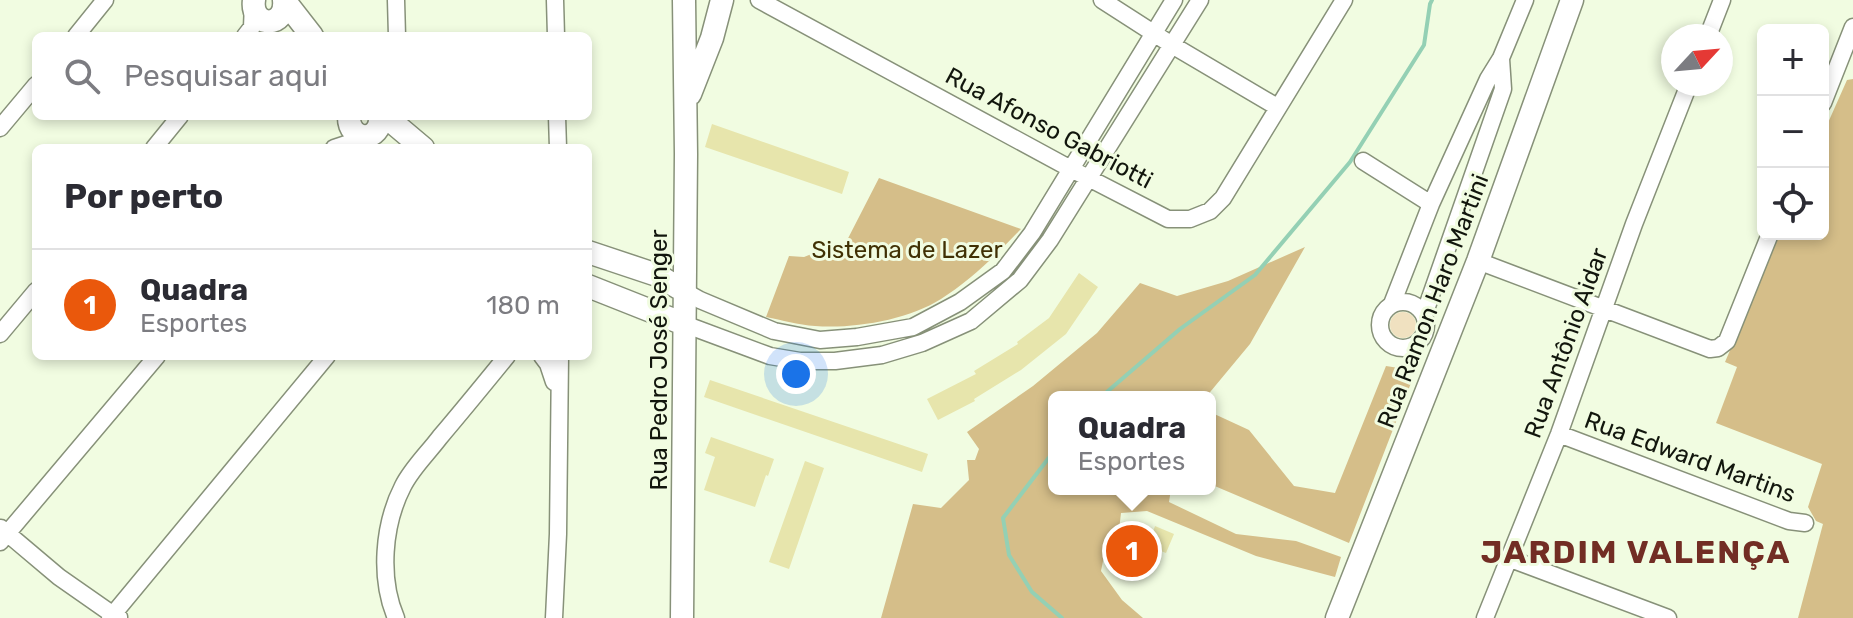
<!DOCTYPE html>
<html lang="pt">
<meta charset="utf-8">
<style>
body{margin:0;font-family:Rubik,sans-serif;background:#f7f7f7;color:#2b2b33}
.controls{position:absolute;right:24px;top:24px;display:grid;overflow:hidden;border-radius:12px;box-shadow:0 4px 12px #0003}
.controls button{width:72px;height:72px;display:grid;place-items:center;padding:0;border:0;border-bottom:2px solid #e1e1e2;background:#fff;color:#2b2b33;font:40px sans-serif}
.compass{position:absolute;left:1661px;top:24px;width:72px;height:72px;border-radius:50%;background:#fff;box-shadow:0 4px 12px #0003;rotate:64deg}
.you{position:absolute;left:796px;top:374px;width:28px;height:28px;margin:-20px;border:6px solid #fff;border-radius:50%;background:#1a73e8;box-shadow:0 0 0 12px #1a73e833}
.badge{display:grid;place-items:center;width:52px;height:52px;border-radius:50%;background:#ea580c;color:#fff;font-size:26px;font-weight:700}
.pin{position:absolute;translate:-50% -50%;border:4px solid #fff;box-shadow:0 2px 8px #0006}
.popup{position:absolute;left:1048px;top:391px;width:168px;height:104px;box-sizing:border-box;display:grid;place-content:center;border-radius:12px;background:#fff;filter:drop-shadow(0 2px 6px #0005);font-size:26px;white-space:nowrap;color:#7c7c81}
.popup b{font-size:30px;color:#2b2b33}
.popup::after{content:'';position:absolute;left:50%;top:100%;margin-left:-16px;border:16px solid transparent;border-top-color:#fff}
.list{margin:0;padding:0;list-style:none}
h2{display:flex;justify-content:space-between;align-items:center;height:104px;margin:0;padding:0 32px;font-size:34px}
h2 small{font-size:26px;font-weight:400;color:#7c7c81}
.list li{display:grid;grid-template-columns:52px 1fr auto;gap:24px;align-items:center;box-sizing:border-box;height:112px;padding:0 32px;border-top:2px solid #e1e1e2}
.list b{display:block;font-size:30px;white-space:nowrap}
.list p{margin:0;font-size:26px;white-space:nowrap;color:#7c7c81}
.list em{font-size:26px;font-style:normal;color:#7c7c81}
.icon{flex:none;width:44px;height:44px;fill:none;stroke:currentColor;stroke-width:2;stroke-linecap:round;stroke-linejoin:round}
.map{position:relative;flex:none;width:1853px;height:618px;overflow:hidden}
.search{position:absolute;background:#fff;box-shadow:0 4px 12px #0003;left:32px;top:32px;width:560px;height:88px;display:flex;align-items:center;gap:20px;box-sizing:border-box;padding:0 28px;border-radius:12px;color:#7c7c81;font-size:30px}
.panel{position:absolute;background:#fff;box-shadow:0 4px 12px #0003;left:32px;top:144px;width:560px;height:216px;border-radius:12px}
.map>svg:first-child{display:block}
.green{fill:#f0e1c0}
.forest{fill:#d5be89}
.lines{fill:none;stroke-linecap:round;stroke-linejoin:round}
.stream{stroke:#94d0b4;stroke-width:4}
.building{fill:#e7e5ac}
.street-casing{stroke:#879179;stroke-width:19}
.secondary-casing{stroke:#879179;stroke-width:25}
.street{stroke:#fff;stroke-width:16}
.secondary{stroke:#fff;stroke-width:22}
.labels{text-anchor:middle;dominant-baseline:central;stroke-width:6;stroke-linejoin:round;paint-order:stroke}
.street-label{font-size:24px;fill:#12160d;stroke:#f1fce1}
.park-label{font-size:24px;fill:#403004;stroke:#f1fce1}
.district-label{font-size:32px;font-weight:bold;letter-spacing:2px;fill:#722d24;stroke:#f1fce1}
</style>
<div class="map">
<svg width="1853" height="618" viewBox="0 0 1853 618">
<rect width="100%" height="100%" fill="#f1fce1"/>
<path class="green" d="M1390 325a13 13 0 1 1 26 0a13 13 0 1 1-26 0Z
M 1138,537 L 1147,551 L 1126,565 L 1117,551 Z"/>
<path class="forest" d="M 1853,79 L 1853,618 L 1798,618 L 1823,524 L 1816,521 L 1808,507 L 1822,464 L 1716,423 L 1737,367 L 1725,362 L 1780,234 L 1823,234 L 1823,134 L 1847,80 Z
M 879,178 L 1021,229 C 997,254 971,280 941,299 C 908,320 854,329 815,326 C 798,325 782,320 766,317 L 789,256 L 804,257 L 824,249 L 841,252 Z
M 1305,247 L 1250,344 L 1206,397 L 1054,397 L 1054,489 L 1171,489 L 1169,502 L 1236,534 L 1296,541 L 1341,557 L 1335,577 L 1256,556 L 1147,511 L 1121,513 L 1118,539 L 1104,556 L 1101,571 L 1122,600 L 1143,618 L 881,618 L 913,504 L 941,508 L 969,480 L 967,460 L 975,460 L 979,449 L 967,432 L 1033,386 L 1097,333 L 1140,283 L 1177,296 L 1228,281 Z
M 1386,366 L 1405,369 L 1411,383 L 1349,543 L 1210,484 L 1210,412 L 1249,430 L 1294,486 L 1335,493 Z"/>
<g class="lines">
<path class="stream" d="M 1101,397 L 1180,329 L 1255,275 L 1350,162 L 1424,45 L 1430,4 L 1432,0
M 1054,451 L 1003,518 L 1009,555 L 1032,592 L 1062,618"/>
</g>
<path class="building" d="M 712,124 L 849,172 L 842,194 L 705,147 Z
M 1079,273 L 1098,287 L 1066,334 L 1021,370 L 974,399 L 975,401 L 938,420 L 927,399 L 976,374 L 974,371 L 1018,344 L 1017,342 L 1049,318 Z
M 710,380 L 928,454 L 922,472 L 704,397 Z
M 711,437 L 774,459 L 768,476 L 766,475 L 755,507 L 704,490 L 715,457 L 705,453 Z
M 805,461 L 824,468 L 789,569 L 769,562 Z
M 1155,526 L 1174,534 L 1166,553 L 1148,546 Z"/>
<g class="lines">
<g class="street-casing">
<path id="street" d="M 396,0 L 397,36
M 555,0 L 556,36
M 759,0 L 1071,169 L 1168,219 L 1190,219 L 1210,211 L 1223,198 L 1344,0
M 1102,0 L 1172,45 L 1277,107
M 76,36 L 105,0
M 245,36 L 252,27 L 253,4
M 1708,36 L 1722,0
M 1823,103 L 1853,27
M 557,116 L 558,148
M 0,128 L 36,85
M 154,148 L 180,116
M 334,148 L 370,136
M 1363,161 L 1431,204
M 1478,261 L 1710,349 L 1718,348 L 1727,341 L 1770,234
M 684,291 L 700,300 L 774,331 L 820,340 L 857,337 L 913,327 L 960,302 L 1003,271 L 1032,233 L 1174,0
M1380 325a23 23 0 1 1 46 0a23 23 0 1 1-46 0Z
M 1392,304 L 1431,204 L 1488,79 L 1501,58 L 1525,0
M 1424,315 L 1503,89 L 1501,59
M 684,324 L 770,356 L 800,361 L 835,361 L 882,355 L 922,343 L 971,321 L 1020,280 L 1050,240 L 1200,0
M 0,334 L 36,291
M 542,356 L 548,364 L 554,382
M 1559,434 L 1789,521 L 1805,523
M 1,528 L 59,577 L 112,614 L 119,617
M 0,542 L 157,356
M 1508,558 L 1668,618
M 110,618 L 327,356
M 396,618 C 379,578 383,525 403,486 C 412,468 428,453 440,437 C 463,410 485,383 507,356
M 554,618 L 558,534 L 560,356
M 1485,618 L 1559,434 L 1634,224 L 1689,84"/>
</g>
<g class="secondary-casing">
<path id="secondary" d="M 254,0 C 250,28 287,29 284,0
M 284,0 L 312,36
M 690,94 L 712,38 L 722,0
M 349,116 C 348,143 382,143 380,116
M 385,116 L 423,148
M 588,252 L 657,275 L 684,291
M 588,286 L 684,324
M 682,618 L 686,154 L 684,0
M 1337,618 L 1478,261 L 1572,0"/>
</g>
<use href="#street" class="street"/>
<use href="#secondary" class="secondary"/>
</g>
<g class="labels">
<g class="street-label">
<text transform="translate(1049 128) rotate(28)">Rua Afonso Gabriotti</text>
<text transform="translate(1433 301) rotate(-69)">Rua Ramon Haro Martini</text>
<text transform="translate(1566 343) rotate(-70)">Rua Antônio Aidar</text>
<text transform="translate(659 360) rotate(-90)">Rua Pedro José Senger</text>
<text transform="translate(1690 457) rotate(20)">Rua Edward Martins</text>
</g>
<g class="park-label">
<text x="907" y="250">Sistema de Lazer</text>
</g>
<g class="district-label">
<text x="1636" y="552">JARDIM VALENÇA</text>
</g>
</g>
</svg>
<div class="controls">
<button>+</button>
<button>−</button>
<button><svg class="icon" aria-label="locate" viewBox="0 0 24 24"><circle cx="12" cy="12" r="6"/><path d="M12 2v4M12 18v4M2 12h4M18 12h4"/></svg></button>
</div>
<svg class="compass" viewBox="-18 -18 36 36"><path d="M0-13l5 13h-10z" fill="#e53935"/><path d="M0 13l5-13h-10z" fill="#7c7c81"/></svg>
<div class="you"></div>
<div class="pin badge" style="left:1132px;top:551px">1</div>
<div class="popup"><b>Quadra</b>Esportes</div>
<div class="search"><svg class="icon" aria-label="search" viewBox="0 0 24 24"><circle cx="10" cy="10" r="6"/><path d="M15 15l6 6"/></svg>Pesquisar aqui</div>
<section class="panel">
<h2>Por perto<small></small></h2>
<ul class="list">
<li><span class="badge">1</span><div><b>Quadra</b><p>Esportes</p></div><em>180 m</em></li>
</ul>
</section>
</div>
